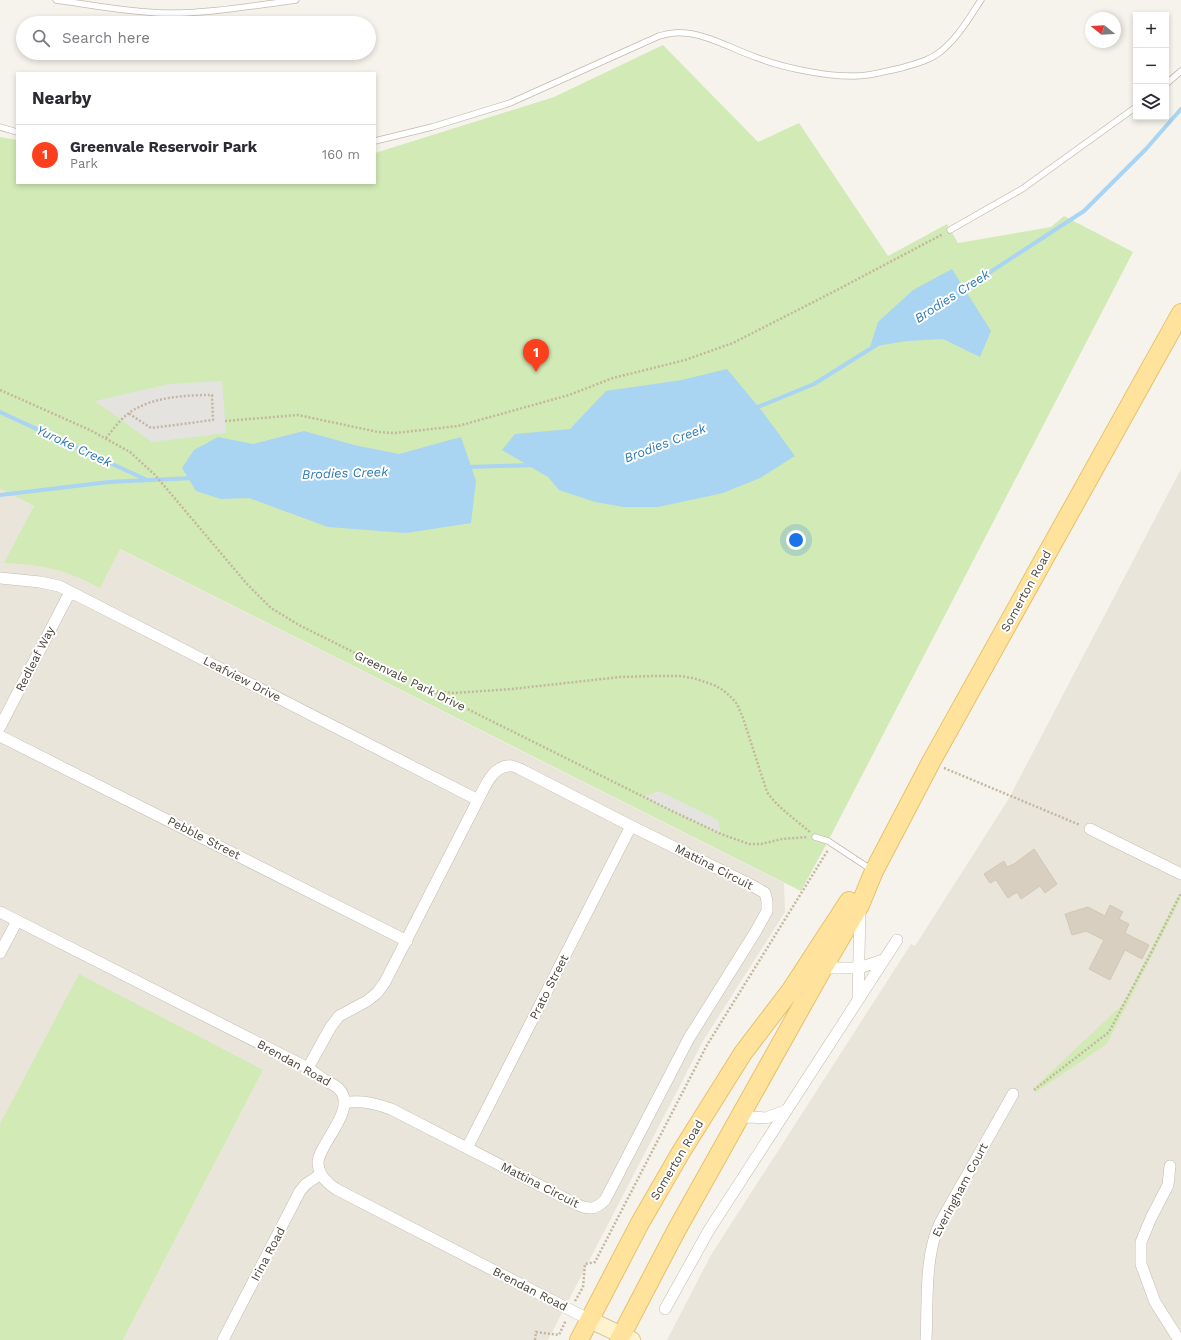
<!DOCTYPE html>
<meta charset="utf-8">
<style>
body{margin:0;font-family:"Work Sans",sans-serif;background:#f7f7f7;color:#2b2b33}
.controls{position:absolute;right:12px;top:12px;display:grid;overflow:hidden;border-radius:0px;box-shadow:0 2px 6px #0003}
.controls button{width:36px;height:36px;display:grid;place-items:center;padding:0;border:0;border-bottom:1px solid #e1e1e2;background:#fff;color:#2b2b33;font:20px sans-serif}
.compass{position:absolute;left:1085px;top:12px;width:36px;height:36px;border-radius:50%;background:#fff;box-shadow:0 2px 6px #0003;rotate:288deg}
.you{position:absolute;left:796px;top:540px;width:14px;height:14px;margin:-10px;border:3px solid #fff;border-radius:50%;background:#1a73e8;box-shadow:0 0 0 6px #1a73e833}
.badge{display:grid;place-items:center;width:26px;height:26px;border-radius:50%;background:#fc3f1d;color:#fff;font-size:13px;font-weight:700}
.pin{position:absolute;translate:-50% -33px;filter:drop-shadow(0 1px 2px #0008)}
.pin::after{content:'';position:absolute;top:21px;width:14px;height:12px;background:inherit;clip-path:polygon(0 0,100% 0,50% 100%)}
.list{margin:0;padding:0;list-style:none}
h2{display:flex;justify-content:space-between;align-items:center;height:52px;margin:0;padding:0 16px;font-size:17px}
h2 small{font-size:13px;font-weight:400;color:#7c7c81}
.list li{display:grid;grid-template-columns:26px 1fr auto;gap:12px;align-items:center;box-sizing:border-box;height:60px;padding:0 16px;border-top:1px solid #e1e1e2}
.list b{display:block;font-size:15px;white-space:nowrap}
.list p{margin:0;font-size:13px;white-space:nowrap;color:#7c7c81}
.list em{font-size:13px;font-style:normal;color:#7c7c81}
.icon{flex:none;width:22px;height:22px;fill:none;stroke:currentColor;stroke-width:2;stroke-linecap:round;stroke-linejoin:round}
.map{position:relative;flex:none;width:1181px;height:1340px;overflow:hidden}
.search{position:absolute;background:#fff;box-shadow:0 2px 6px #0003;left:16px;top:16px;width:360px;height:44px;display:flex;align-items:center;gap:10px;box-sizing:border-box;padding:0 14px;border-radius:22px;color:#7c7c81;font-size:15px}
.panel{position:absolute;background:#fff;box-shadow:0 2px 6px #0003;left:16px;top:72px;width:360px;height:112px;border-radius:0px}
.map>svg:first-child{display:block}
.residential{fill:#eae5da}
.green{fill:#d2eab5}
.parking{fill:#e5e3e0}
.water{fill:#a9d4f2}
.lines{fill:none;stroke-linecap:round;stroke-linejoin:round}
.stream{stroke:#a9d4f2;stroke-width:4}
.building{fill:#d8cfc1;stroke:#d3c7b4}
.lane-casing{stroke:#c2bbae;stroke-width:7}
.street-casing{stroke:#c2bbae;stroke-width:12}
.secondary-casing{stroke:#d6c79b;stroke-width:18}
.primary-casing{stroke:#e6c16a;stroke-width:20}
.path{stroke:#c4b79f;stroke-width:2.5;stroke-dasharray:2 2;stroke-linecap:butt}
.lane{stroke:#fff;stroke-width:5.5}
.street{stroke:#fff;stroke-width:11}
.secondary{stroke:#fff3cd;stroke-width:16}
.primary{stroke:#ffe39c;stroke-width:18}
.labels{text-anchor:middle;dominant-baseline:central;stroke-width:4;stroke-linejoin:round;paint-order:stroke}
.street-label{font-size:12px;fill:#4b4439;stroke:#fff}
.water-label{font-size:13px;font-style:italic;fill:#2e7ab2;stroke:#fff}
</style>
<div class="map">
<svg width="1181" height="1340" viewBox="0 0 1181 1340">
<rect width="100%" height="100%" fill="#f6f3ec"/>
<path class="residential" d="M 1181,469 L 1181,1340 L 667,1340 L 711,1255 L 911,944 L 915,946 L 1008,800 Z
M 0,489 L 784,883 L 785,912 L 703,1041 L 548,1340 L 123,1340 L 263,1070 L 0,1125 Z"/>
<path class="green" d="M 663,45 L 758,142 L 799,123 L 888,256 L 947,224 L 958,243 L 1051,227 L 1064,216 L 1133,252 L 828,841 L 801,891 L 120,549 L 100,588 C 64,569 44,565 4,563 L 34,506 L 0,489 L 0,137 L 17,140 L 17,183 L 375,183 L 375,153 L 554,97 Z
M 1178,896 L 1181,898 L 1107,1044 L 1036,1092 L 1035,1087 L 1123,1004 Z
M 79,974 L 263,1070 L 123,1340 L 0,1340 L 0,1124 Z"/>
<path class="parking" d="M 222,381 L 226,433 L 152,442 L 95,401 L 169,384 Z
M 659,791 L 718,820 L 721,834 L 643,797 Z"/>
<path class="water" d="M 952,269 L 991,331 L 980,357 L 943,339 L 907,341 L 870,347 L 878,322 L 913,290 Z
M 727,369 L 761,410 L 795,456 L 760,478 L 723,493 L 658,507 L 623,507 L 595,502 L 559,490 L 548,477 L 502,450 L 515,434 L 570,429 L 606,391 L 682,380 Z
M 304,431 L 354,445 L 399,454 L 461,437 L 476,481 L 471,523 L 406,533 L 328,527 L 249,498 L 221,499 L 196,491 L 182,468 L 194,450 L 218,437 L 253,444 Z"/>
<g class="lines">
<path class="stream" d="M 961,291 L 1084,211 L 1146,149 L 1181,109
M 753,409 L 814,384 L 878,344
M 0,412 L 147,480
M 467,467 L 532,465
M 0,495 L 109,482 L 193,478"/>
</g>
<path class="building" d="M 1034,849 L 1057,884 L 1045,893 L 1040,886 L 1021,899 L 1017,892 L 1008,898 L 996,880 L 990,883 L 984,874 L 1004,861 L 1007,867 L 1014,864 Z
M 1110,905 L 1123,912 L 1119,919 L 1129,924 L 1125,933 L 1149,945 L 1142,959 L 1125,950 L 1110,980 L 1089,969 L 1104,940 L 1086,931 L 1072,935 L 1065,914 L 1088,907 L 1105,916 Z"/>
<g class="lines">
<g class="lane-casing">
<path id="lane" d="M 56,0 C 91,5 127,12 162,13 C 207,14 251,6 296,0
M 1166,84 L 1181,71
M 0,127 L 17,132
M 375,141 L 432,127 L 510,103 L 659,36 C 664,35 669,33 674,33 C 704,31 731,49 758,58 C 784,68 828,77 856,76 C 871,76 886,71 901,68 C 914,64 929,61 940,52 C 958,38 969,18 981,0
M 950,230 L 1022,189 L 1136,107
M 815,837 L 828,841 L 872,870"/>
</g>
<g class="street-casing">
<path id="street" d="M 0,578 L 40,582 L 59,586 L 478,800
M 0,727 L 70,592
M 0,736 L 407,941
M 1090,829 L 1181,874
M 0,912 L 308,1068 C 314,1072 320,1077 326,1081 C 330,1083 335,1085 339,1089 C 358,1109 320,1142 318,1162 C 318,1175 327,1183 336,1189 L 590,1320
M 0,953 L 17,921
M 820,970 L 823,968 L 859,968 L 883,960
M 858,1000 L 860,909
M 308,1068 L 330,1028 L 339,1016 L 367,1001 L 377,993 L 385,982 L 478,800 C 485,787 493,764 512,766 C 516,767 520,769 524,771 L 631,826 L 753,886 L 765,893 L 767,901 L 767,911 L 756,931 L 689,1038 L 605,1200 C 595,1210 589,1210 576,1204 L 391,1109 C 374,1103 361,1100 344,1103
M 740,1118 L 750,1117 L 766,1118 L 787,1110
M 467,1148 L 631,826
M 1170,1166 L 1168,1185 L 1151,1218 L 1141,1242 L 1141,1264 L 1155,1302 L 1179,1340
M 665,1309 L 709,1230 L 897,940
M 223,1340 L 300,1191 L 306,1184 L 321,1174
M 926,1340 C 928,1302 924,1257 940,1223 L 1013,1094"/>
</g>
<g class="secondary-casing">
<path id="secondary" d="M 590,1320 L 632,1340"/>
</g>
<g class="primary-casing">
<path id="primary" d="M 579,1340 L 640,1223 L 681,1152 L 743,1053 L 791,990 L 849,901
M 619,1340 L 676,1231 L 823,968 L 860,905 L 874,871 L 931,762 L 1181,313"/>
</g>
<path class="path" d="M 0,390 L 90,430 L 130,452 L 155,475 L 247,584 L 271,608 L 299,625 L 672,811 L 721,834 L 749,844 L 761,844 L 782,839 L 808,837
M 225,421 L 298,415 L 378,432 L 395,433 L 458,426 L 569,395 L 613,378 L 685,360 L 733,343 L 835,291 L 943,234
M 106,438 C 113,430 120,419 129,413 C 151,397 185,395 212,395 L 213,420 L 151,428 L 128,413
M 432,691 L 454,693 L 512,689 L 620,677 L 655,676 L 679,676 L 693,678 L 714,685 L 723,690 L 732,698 L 737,704 L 743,718 L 767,792 C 778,808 795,819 810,832
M 944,768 L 1080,825
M 1034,1090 L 1109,1032 L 1151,953 L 1181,893
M 575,1301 L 583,1287 L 585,1264 L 595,1262 L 707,1045 L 828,850
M 535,1340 L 536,1332 L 559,1335 L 566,1320"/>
<use href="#lane" class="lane"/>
<use href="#street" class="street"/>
<use href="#secondary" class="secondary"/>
<use href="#primary" class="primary"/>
</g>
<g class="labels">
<g class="street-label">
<text transform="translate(1026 591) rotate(-61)">Somerton Road</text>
<text transform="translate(35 659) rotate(-63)">Redleaf Way</text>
<text transform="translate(242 679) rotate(27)">Leafview Drive</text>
<text transform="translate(410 681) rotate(26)">Greenvale Park Drive</text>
<text transform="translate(204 838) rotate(27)">Pebble Street</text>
<text transform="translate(714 867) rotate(27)">Mattina Circuit</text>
<text transform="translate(549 987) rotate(-63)">Prato Street</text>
<text transform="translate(294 1063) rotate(29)">Brendan Road</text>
<text transform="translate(677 1160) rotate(-59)">Somerton Road</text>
<text transform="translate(540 1185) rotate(27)">Mattina Circuit</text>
<text transform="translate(960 1190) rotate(-62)">Everingham Court</text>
<text transform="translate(268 1254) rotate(-62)">Irina Road</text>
<text transform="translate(530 1289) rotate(27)">Brendan Road</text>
</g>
<g class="water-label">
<text transform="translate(952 296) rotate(-33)">Brodies Creek</text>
<text transform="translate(665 443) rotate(-21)">Brodies Creek</text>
<text transform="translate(74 446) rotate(25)">Yuroke Creek</text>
<text transform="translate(345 473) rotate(-2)">Brodies Creek</text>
</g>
</g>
</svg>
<div class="controls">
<button>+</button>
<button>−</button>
<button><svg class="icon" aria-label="layers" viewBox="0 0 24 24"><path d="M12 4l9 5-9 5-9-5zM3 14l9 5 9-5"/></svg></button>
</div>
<svg class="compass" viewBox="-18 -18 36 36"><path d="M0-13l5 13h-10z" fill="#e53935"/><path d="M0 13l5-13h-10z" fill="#7c7c81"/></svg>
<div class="you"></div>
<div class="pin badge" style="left:536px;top:372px">1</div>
<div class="search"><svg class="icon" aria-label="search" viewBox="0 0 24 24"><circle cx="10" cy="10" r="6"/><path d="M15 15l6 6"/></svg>Search here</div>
<section class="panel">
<h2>Nearby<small></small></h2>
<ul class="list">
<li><span class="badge">1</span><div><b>Greenvale Reservoir Park</b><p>Park</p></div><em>160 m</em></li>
</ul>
</section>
</div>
